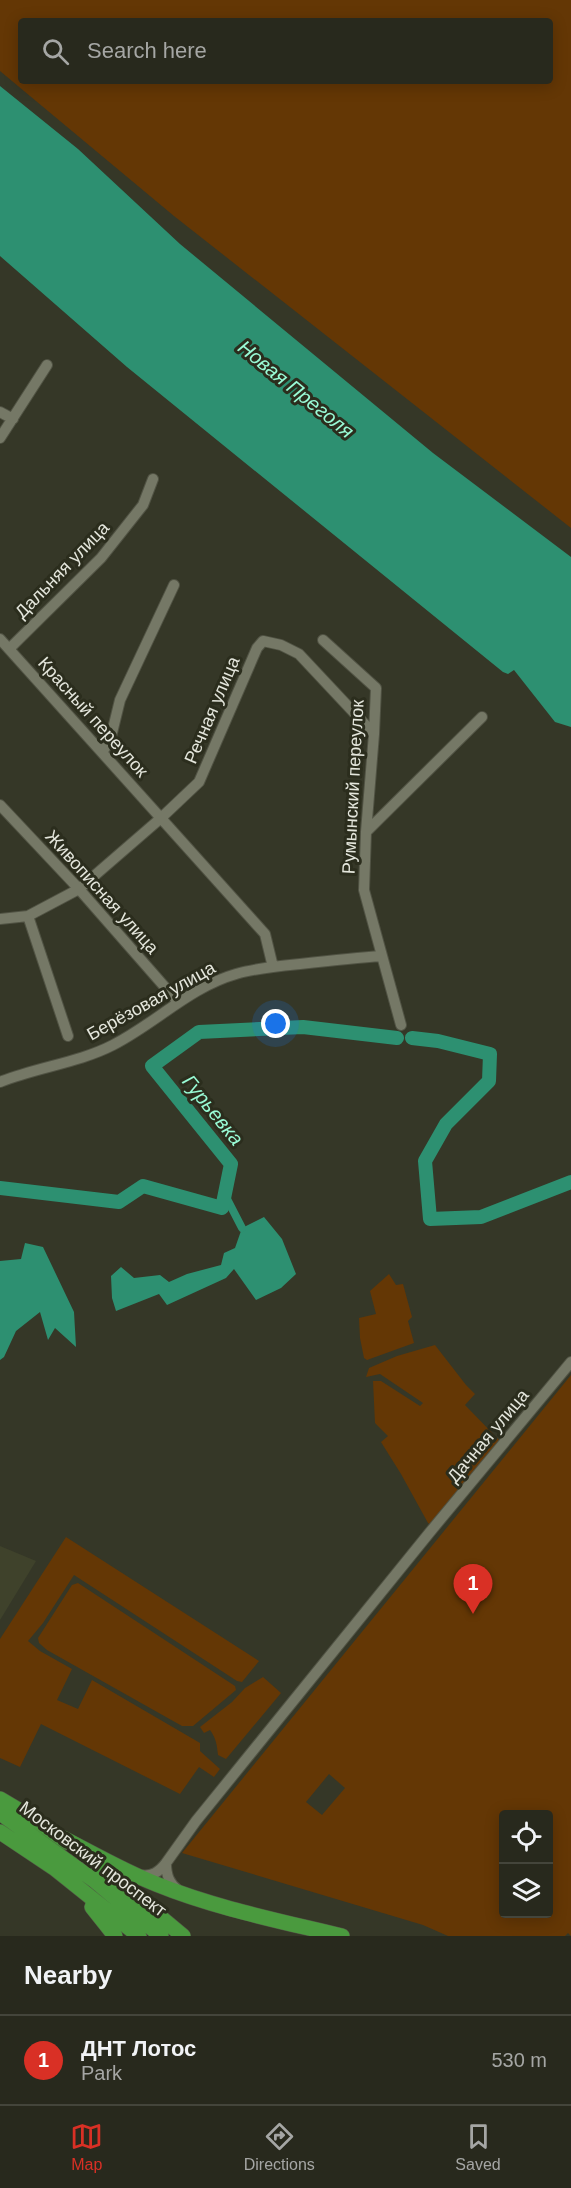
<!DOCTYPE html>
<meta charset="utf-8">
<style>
body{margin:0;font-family:Arial,sans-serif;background:#303126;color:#f1f3f6}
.controls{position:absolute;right:18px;bottom:18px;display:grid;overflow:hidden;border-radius:6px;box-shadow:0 3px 15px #0003}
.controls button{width:54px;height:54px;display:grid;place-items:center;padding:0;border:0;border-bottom:2px solid #44453b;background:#28291d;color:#f1f3f6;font:30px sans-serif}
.you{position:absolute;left:276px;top:1024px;width:21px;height:21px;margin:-15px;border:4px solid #fff;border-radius:50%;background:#1a73e8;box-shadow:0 0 0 9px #1a73e833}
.badge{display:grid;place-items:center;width:39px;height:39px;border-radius:50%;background:#d93025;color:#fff;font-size:20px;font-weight:700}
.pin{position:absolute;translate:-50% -50px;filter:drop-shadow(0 2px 3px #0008)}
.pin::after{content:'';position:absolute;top:32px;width:21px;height:18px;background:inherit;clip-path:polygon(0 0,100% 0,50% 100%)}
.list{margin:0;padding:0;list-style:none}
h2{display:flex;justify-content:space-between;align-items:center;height:78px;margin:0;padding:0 24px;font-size:26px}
h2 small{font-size:20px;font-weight:400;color:#a5a6a4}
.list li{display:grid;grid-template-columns:39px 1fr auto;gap:18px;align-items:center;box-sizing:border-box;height:90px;padding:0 24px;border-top:2px solid #44453b}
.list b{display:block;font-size:22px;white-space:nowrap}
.list p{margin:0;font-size:20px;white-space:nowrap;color:#a5a6a4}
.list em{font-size:20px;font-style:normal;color:#a5a6a4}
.icon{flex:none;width:33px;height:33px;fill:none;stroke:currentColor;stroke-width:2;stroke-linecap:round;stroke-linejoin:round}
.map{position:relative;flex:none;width:571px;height:1936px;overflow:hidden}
.search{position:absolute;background:#28291d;box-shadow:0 3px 15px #0003;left:18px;right:18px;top:18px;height:66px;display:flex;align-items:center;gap:15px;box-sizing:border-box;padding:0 21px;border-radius:6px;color:#a5a6a4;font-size:22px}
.sheet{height:168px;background:#28291d}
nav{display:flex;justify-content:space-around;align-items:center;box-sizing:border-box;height:84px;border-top:2px solid #44453b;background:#28291d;font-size:16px;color:#a5a6a4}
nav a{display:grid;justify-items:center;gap:3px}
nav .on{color:#d93025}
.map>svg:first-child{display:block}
.built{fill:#3f422b}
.green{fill:#643705;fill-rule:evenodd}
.water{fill:#2d9071}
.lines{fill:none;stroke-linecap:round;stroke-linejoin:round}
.canal{stroke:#2d9071;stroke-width:8}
.river{stroke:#2d9071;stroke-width:14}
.minor-casing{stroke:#515344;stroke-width:12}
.highway-casing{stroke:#515344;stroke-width:16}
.minor{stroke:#757866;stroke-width:10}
.highway{stroke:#4a9a3e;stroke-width:15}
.labels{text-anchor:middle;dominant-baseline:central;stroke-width:6;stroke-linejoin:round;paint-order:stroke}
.street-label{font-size:18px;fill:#e4e6dc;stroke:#2b2d1d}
.water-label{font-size:20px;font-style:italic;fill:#99fbd6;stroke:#2b2d1d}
</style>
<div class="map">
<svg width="571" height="1936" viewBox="0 0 571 1936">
<rect width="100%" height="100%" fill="#353727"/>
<path class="built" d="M 0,1546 L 36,1561 L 0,1620 Z"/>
<path class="green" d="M 0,0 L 571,0 L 571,528 L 174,216 L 0,71 ZM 21,21 L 550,21 L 550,81 L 21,81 Z
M 389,1274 L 396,1285 L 403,1284 L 412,1317 L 408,1321 L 414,1343 L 367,1360 L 364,1358 L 360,1338 L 359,1318 L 376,1314 L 370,1291 Z
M 435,1345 L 466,1385 L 475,1394 L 465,1405 L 500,1441 L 431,1525 L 428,1523 L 401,1474 L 381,1442 L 388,1436 L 375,1423 L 373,1381 L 381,1381 L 420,1406 L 423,1403 L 380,1374 L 366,1377 L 369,1368 L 397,1356 Z
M 571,1375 L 571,1936 L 568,1933 L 565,1936 L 448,1936 L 423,1925 L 182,1853 ZM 329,1774 L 345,1788 L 322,1815 L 306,1802 ZM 504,1814 L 548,1814 L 548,1914 L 504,1914 Z
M 66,1537 L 259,1661 L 242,1682 L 237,1681 L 74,1575 L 43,1623 L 28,1641 L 40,1651 L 72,1669 L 57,1700 L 78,1709 L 92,1680 L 200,1743 L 200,1751 L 220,1769 L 214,1777 L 199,1767 L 180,1794 L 41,1724 L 20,1767 L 0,1758 L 0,1639 Z
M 78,1583 L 235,1686 L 236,1690 L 193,1726 L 182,1726 L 47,1650 L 39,1643 L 38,1638 L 72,1585 Z
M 263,1677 L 281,1693 L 226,1759 L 218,1755 C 217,1745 216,1738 210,1730 L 204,1733 L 200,1727 L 232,1702 L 245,1688 Z"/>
<path class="water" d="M 0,86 L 78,149 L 180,244 L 433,453 L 571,557 L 571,727 L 555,722 L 514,670 L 508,674 L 503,672 L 127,367 L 0,256 Z
M 264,1217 L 282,1239 L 296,1274 L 281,1288 L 256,1300 L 234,1269 L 226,1278 L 167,1305 L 159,1294 L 116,1311 L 112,1298 L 111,1276 L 121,1267 L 134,1278 L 160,1275 L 169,1282 L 187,1274 L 221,1265 L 224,1253 L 235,1248 L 242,1228 Z
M 25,1243 L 43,1247 L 74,1312 L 76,1347 L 55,1328 L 48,1340 L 40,1312 L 16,1331 L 4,1357 L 0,1360 L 0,1261 L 21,1259 Z"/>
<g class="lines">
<path class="canal" d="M 225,1195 L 242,1228"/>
<path class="river" d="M 412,1038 L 438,1041 L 490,1054 L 489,1081 L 446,1124 L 425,1161 L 430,1219 L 481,1217 L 571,1182
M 0,1188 L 119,1202 L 143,1186 L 222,1208 L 231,1164 L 152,1066 L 199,1032 L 303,1027 L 397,1038"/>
<g class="minor-casing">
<path id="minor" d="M 0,412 L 13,419
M 0,438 L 47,365
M 0,639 L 265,934 L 273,967
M 323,640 L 376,688 L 374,734 L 366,832 L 364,890 L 401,1025
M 9,649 L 101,558 L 143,505 L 153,479
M 102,752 L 110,741 L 120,700 L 174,585
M 0,805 L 79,889 L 178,1002
M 366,832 L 482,717
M 28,916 L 68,1036
M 0,919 L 28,916 L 79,889 L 161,818 L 199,782 L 257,648 L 263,641 L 281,645 L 299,654 L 374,734
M 0,1082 C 37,1067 78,1063 113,1045 C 156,1023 190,987 236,974 C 256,968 279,966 300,964 C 327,961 354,958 382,956
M 166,1863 L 196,1821 L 430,1532 L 571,1362
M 140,1875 C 152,1877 159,1872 166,1863 C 166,1875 169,1883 178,1890"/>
</g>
<g class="highway-casing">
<path id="highway" d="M 0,1799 L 37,1821 L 67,1842
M 0,1813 L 95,1881 L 161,1936
M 0,1832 L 54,1868 L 139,1936
M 61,1837 C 92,1853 123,1871 156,1884 C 215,1908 280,1921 342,1936
M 98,1865 L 183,1936
M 92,1907 L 115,1936"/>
</g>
<use href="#minor" class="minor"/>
<use href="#highway" class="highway"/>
</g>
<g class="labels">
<g class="street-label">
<text transform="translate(62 570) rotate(-46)">Дальняя улица</text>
<text transform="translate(212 710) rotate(-67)">Речная улица</text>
<text transform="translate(93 717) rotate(48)">Красный переулок</text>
<text transform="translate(353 787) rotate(-87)">Румынский переулок</text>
<text transform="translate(102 892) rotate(48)">Живописная улица</text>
<text transform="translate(151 1001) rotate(-29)">Берёзовая улица</text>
<text transform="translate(488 1436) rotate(-50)">Дачная улица</text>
<text transform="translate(93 1859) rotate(37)">Московский проспект</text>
</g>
<g class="water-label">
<text transform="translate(296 389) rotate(39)">Новая Преголя</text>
<text transform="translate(213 1110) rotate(51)">Гурьевка</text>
</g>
</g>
</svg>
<div class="controls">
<button><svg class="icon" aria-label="locate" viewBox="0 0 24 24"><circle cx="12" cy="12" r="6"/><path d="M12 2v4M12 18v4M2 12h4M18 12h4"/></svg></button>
<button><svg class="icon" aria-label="layers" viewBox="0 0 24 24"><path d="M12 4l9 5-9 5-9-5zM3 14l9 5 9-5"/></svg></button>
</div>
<div class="you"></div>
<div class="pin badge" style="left:473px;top:1614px">1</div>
<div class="search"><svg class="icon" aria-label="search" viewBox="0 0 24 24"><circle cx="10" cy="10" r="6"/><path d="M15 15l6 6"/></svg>Search here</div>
</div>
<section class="sheet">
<h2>Nearby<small></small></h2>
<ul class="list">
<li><span class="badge">1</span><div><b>ДНТ Лотос</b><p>Park</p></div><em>530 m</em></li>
</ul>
</section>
<nav>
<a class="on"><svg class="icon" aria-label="map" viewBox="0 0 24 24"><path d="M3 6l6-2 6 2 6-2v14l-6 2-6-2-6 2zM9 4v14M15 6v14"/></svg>Map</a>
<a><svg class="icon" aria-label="directions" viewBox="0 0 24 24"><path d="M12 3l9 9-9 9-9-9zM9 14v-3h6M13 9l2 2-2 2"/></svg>Directions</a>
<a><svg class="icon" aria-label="saved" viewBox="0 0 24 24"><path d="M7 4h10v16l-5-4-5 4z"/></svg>Saved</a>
</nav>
